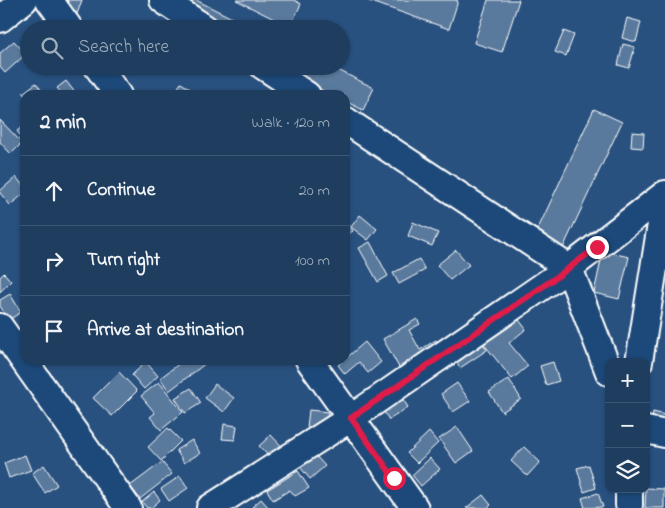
<!DOCTYPE html>
<meta charset="utf-8">
<style>
body{margin:0;font-family:"Indie Flower",sans-serif;background:#2b4868;color:#f1f3f6}
.controls{position:absolute;right:15px;bottom:15px;display:grid;overflow:hidden;border-radius:10px;box-shadow:0 1px 4px #0004}
.controls button{width:45px;height:45px;display:grid;place-items:center;padding:0;border:0;border-bottom:1px solid #3c5674;background:#1e3d5f;color:#f1f3f6;font:25px sans-serif}
.stop{position:absolute;width:15px;height:15px;margin:-11px;border:4px solid #e11d48;border-radius:50%;background:#fff}
.stop.end{background:#e11d48;border-color:#fff;box-shadow:0 1px 5px #0008}
.list{margin:0;padding:0;list-style:none}
h2{display:flex;justify-content:space-between;align-items:center;height:65px;margin:0;padding:0 20px;font-size:21px}
h2 small{font-size:16px;font-weight:400;color:#a1aebd}
.list li{display:grid;grid-template-columns:32px 1fr auto;gap:15px;align-items:center;box-sizing:border-box;height:70px;padding:0 20px;border-top:1px solid #3c5674}
.list b{display:block;font-size:19px;white-space:nowrap}
.list em{font-size:16px;font-style:normal;color:#a1aebd}
.icon{flex:none;width:28px;height:28px;fill:none;stroke:currentColor;stroke-width:2;stroke-linecap:round;stroke-linejoin:round}
.map{position:relative;flex:none;width:665px;height:508px;overflow:hidden}
.search{position:absolute;background:#1e3d5f;box-shadow:0 1px 4px #0004;left:20px;top:20px;width:330px;height:55px;display:flex;align-items:center;gap:12px;box-sizing:border-box;padding:0 18px;border-radius:28px;color:#a1aebd;font-size:19px}
.panel{position:absolute;background:#1e3d5f;box-shadow:0 1px 4px #0004;left:20px;top:90px;width:330px;height:275px;border-radius:15px}
.map>svg:first-child{display:block}
.building{fill:#5a7a9d;stroke:#fff}
.lines{fill:none;stroke-linecap:round;stroke-linejoin:round}
.minor-casing{stroke:#fff;stroke-width:30}
.minor{stroke:#1f4a7a;stroke-width:26}
.route{stroke:#e11d48;stroke-width:6}
</style>
<div class="map">
<svg width="665" height="508" viewBox="0 0 665 508">
<rect width="100%" height="100%" fill="#28517f"/>
<filter id="ink" filterUnits="userSpaceOnUse"><feTurbulence type="fractalNoise" baseFrequency=".02" numOctaves="2"/><feDisplacementMap in="SourceGraphic" scale="10" xChannelSelector="R" yChannelSelector="G"/><feConvolveMatrix kernelMatrix="1 2 1 2 8 2 1 2 1" color-interpolation-filters="sRGB"/></filter>
<g filter="url(#ink)">
<path class="building" d="M 64,0 L 82,0 L 76,17 Z
M 180,0 L 196,0 L 254,29 L 198,29 Z
M 236,0 L 294,0 L 301,4 L 290,27 Z
M 366,0 L 455,0 L 458,1 L 449,29 Z
M 488,0 L 519,0 L 502,52 L 474,43 Z
M 627,18 L 641,22 L 636,42 L 622,38 Z
M 564,31 L 574,35 L 566,56 L 555,52 Z
M 14,41 L 26,54 L 5,73 L 0,67 L 0,53 Z
M 623,44 L 635,47 L 629,68 L 618,65 Z
M 274,66 L 330,66 L 374,88 L 363,110 L 345,101 L 345,95 L 332,95 Z
M 66,81 L 77,95 L 63,95 L 57,88 Z
M 36,83 L 45,95 L 25,96 L 23,93 Z
M 181,83 L 195,92 L 193,95 L 173,95 Z
M 594,109 L 622,122 L 563,248 L 535,235 Z
M 0,120 L 22,143 L 11,154 L 0,142 Z
M 25,125 L 25,141 L 24,141 L 17,131 Z
M 632,132 L 644,133 L 643,148 L 631,147 Z
M 16,177 L 25,188 L 25,193 L 10,205 L 0,193 L 0,191 Z
M 360,215 L 377,229 L 368,240 L 351,227 Z
M 345,220 L 353,231 L 345,236 Z
M 413,222 L 438,233 L 432,246 L 408,236 Z
M 370,242 L 388,276 L 378,282 L 359,248 Z
M 456,250 L 469,265 L 450,280 L 437,265 Z
M 603,251 L 629,257 L 619,299 L 594,293 Z
M 419,259 L 425,270 L 399,284 L 393,273 Z
M 4,273 L 11,281 L 0,292 L 0,277 Z
M 10,294 L 21,312 L 9,320 L 0,306 L 0,300 Z
M 516,316 L 526,329 L 509,343 L 528,366 L 512,379 L 483,343 Z
M 417,319 L 420,324 L 409,330 L 420,350 L 436,340 L 441,348 L 401,371 L 383,339 Z
M 477,334 L 487,350 L 460,368 L 449,352 Z
M 365,342 L 381,362 L 368,373 L 359,362 L 345,374 L 338,365 Z
M 184,360 L 210,360 L 169,391 L 160,378 Z
M 146,362 L 158,376 L 144,389 L 132,375 Z
M 553,362 L 559,381 L 546,385 L 540,366 Z
M 119,372 L 137,391 L 112,416 L 93,398 Z
M 509,379 L 521,399 L 502,412 L 489,392 Z
M 159,382 L 183,412 L 161,430 L 150,417 L 155,413 L 141,396 Z
M 457,383 L 470,401 L 453,412 L 441,394 Z
M 215,384 L 234,398 L 224,412 L 205,398 Z
M 191,388 L 201,403 L 185,413 L 175,398 Z
M 402,398 L 408,407 L 389,420 L 383,410 Z
M 309,410 L 328,412 L 325,430 L 307,427 Z
M 653,412 L 665,415 L 665,429 L 651,426 Z
M 224,424 L 237,426 L 235,440 L 222,439 Z
M 457,427 L 473,451 L 456,463 L 439,439 Z
M 168,428 L 181,441 L 161,461 L 148,447 Z
M 429,432 L 438,443 L 417,463 L 407,453 Z
M 271,435 L 287,452 L 275,463 L 259,446 Z
M 192,440 L 200,453 L 184,463 L 176,450 Z
M 524,447 L 540,462 L 527,476 L 511,461 Z
M 25,455 L 31,470 L 9,478 L 4,463 Z
M 315,455 L 325,466 L 310,479 L 300,467 Z
M 430,458 L 440,469 L 421,486 L 412,475 Z
M 162,462 L 172,474 L 140,499 L 130,486 Z
M 44,465 L 57,485 L 45,493 L 32,473 Z
M 589,465 L 596,488 L 584,492 L 577,468 Z
M 298,471 L 309,488 L 295,496 L 290,490 L 273,500 L 267,490 Z
M 180,476 L 188,488 L 169,501 L 161,489 Z
M 646,488 L 664,489 L 664,508 L 645,508 Z
M 154,492 L 160,500 L 151,508 L 147,508 L 142,502 Z
M 598,493 L 603,507 L 585,508 L 582,498 Z
M 483,495 L 491,505 L 487,508 L 466,508 Z
M 261,499 L 269,508 L 253,508 L 252,507 Z"/>
<g class="lines">
<g class="minor-casing">
<path id="minor" d="M 49,0 L 70,29
M 163,0 L 206,29
M 0,19 L 24,0
M 97,66 L 118,95
M 263,66 L 307,95
M 345,120 L 569,268 L 665,194
M 0,327 L 128,508
M 309,360 L 415,508
M 639,362 L 665,199
M 646,430 L 665,434
M 629,505 L 629,489
M 210,508 L 351,418 L 569,268 L 609,372"/>
</g>
<use href="#minor" class="minor"/>
</g>
</g>
<g class="lines" filter="url(#ink)">
<path class="route" d="M 394,478 L 351,418 L 558,276 L 597,247"/>
</g>
</svg>
<div class="controls">
<button>+</button>
<button>−</button>
<button><svg class="icon" aria-label="layers" viewBox="0 0 24 24"><path d="M12 4l9 5-9 5-9-5zM3 14l9 5 9-5"/></svg></button>
</div>
<div class="stop" style="left:394px;top:478px"></div>
<div class="stop end" style="left:597px;top:247px"></div>
<div class="search"><svg class="icon" aria-label="search" viewBox="0 0 24 24"><circle cx="10" cy="10" r="6"/><path d="M15 15l6 6"/></svg>Search here</div>
<section class="panel">
<h2>2 min<small>Walk · 120 m</small></h2>
<ul class="list">
<li><svg class="icon" aria-label="ahead" viewBox="0 0 24 24"><path d="M12 20V5M6 11l6-6 6 6"/></svg><div><b>Continue</b></div><em>20 m</em></li>
<li><svg class="icon" aria-label="right" viewBox="0 0 24 24"><path d="M7 20v-9h11M14 6l5 5-5 5"/></svg><div><b>Turn right</b></div><em>100 m</em></li>
<li><svg class="icon" aria-label="arrive" viewBox="0 0 24 24"><path d="M6 21V4h12l-3 4 3 4H6"/></svg><div><b>Arrive at destination</b></div></li>
</ul>
</section>
</div>
